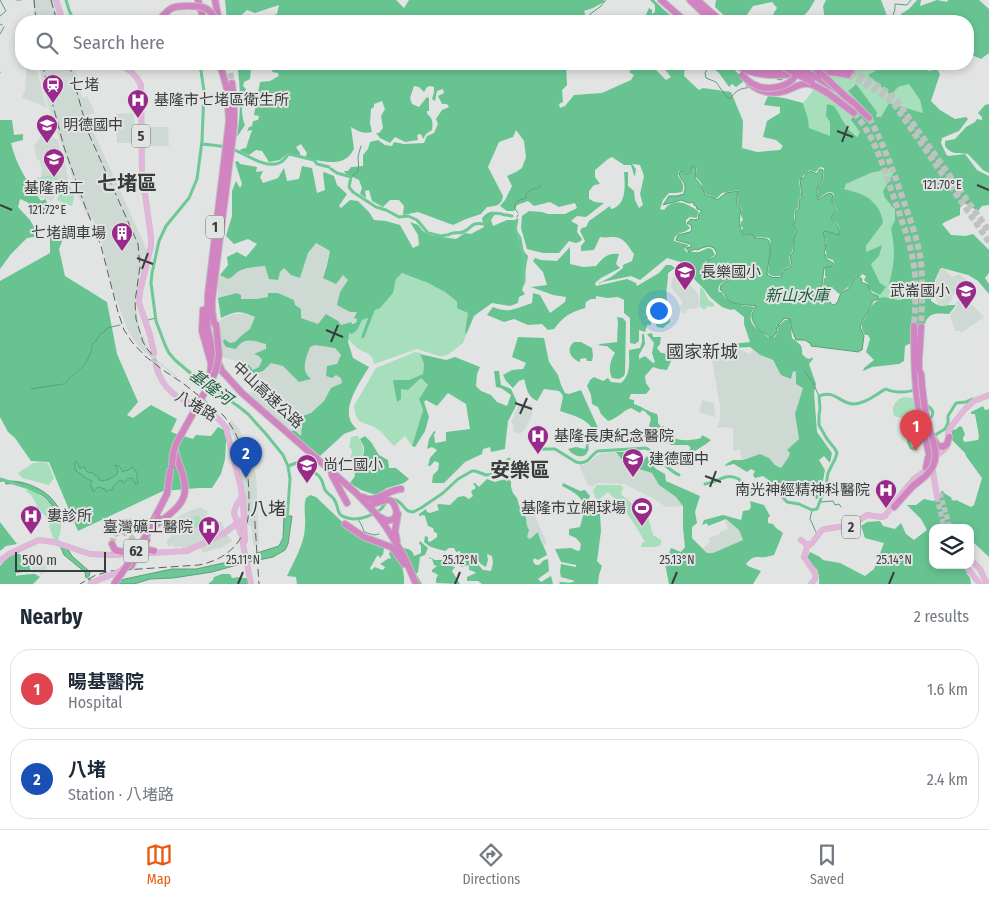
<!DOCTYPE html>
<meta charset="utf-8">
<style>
body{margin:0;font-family:"Fira Sans Condensed","Noto Sans TC",sans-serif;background:#f2f2f3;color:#1f2937}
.controls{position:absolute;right:15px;bottom:15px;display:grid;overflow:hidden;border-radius:10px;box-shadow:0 2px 8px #0003}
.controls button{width:45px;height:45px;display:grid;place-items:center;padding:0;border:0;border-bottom:1px solid #e0e1e3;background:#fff;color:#1f2937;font:25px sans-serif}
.scale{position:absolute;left:15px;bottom:12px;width:91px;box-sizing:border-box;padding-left:5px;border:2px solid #3b3c3c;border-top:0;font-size:14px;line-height:18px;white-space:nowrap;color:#3b3c3c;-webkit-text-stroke:4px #e1e4e2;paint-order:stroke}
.you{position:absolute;left:658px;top:310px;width:18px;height:18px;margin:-12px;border:4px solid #fff;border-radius:50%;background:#1a73e8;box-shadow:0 0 0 8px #1a73e833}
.badge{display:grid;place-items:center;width:32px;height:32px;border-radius:50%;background:#ea580c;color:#fff;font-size:16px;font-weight:700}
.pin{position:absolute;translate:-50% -41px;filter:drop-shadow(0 1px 2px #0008)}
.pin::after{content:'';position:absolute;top:26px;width:18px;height:15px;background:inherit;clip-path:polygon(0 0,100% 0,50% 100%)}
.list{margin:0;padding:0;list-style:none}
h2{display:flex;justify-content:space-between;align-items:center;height:65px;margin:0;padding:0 20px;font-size:21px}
h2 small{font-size:16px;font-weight:400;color:#747a83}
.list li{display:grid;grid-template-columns:32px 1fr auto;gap:15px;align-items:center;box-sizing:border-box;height:80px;margin:0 10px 10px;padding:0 10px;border:1px solid #e0e1e3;border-radius:20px}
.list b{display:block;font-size:19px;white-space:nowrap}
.list p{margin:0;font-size:16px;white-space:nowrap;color:#747a83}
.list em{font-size:16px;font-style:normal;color:#747a83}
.icon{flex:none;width:28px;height:28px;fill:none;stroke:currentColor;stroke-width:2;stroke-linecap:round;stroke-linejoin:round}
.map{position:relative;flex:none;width:989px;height:584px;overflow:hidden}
.search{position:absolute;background:#fff;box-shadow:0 2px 8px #0003;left:15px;right:15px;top:15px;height:55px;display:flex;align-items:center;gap:12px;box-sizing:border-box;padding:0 18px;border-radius:20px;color:#747a83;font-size:19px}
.sheet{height:245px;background:#fff}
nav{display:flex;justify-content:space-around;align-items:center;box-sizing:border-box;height:70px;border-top:1px solid #e0e1e3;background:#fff;font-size:14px;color:#747a83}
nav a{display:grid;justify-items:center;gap:2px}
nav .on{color:#ea580c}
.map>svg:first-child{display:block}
.built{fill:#cfd9d3}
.green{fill:#a7debc}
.forest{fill:#67c491}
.water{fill:#6cc996;stroke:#5d9f7b}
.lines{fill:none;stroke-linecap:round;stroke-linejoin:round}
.stream{stroke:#5d9f7b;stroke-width:1}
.river{stroke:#6cc996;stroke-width:3}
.primary-tunnel{stroke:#c0c2c1;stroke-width:5;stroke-dasharray:5 2.5;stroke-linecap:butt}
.highway-tunnel{stroke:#c0c2c1;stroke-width:6;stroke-dasharray:6 3;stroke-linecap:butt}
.primary-casing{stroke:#c0c1c1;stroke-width:6}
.highway-casing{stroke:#c0c1c1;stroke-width:8}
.primary{stroke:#e4b5da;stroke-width:5}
.highway{stroke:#d283c2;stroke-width:6}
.rail{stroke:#5d5f5e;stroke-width:1;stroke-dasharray:8 4;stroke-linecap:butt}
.primary-bridge-casing{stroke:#c0c1c1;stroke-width:6;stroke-linecap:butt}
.highway-bridge-casing{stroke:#c0c1c1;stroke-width:8;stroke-linecap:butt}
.primary-bridge{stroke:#e4b5da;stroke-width:5}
.highway-bridge{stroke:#d283c2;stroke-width:6}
.ticks{fill:none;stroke:#3b3c3c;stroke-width:2}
.labels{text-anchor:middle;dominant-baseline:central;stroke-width:4;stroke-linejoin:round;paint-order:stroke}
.shield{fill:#e1e4e2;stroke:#6d6e6e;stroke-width:1}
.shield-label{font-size:14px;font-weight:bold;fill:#3b3c3c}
.poi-label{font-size:15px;fill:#3b3c3c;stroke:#e1e4e2;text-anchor:start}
.street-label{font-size:15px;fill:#3b3c3c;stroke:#e1e4e2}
.water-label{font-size:16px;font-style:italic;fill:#195e3d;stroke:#e1e4e2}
.quarter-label{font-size:18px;fill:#3b3c3c;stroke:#e1e4e2}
.district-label{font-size:20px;font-weight:bold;fill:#3b3c3c;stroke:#e1e4e2}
.ticks-label{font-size:12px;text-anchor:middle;fill:#3b3c3c;stroke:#e1e4e2;stroke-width:4;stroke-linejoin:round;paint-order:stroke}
</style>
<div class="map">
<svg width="989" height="584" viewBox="0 0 989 584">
<rect width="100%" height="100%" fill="#e1e4e2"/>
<path class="built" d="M 33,0 L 53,0 L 59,21 L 35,21 Z
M 27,64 L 36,64 L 38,75 L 47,108 L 22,97 L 25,91 Z
M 39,64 L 73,64 L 79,81 L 80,84 L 79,85 L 82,98 L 87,96 L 95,113 L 89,115 L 90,117 L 88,118 L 89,122 L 147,250 L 136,296 L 136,307 L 140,330 L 150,351 L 156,355 L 157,360 L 178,377 L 177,378 L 141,349 L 133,339 L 127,328 L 113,291 L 99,233 L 93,219 L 89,219 L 77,194 L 70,170 L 54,124 L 53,123 L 43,87 Z
M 134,113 L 134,143 L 117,143 L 116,114 Z
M 143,127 L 168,127 L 169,146 L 143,146 Z
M 50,128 L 53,136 L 58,141 L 66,167 L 67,167 L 68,169 L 66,169 L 69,181 L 60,186 L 52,202 L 50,202 L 49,199 L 40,198 L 29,184 L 29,181 L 41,177 L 41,176 L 42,170 L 40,161 L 37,160 L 34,145 L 39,139 L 43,130 Z
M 315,243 L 330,251 L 323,278 L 343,274 L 348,280 L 340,292 L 357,312 L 355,318 L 357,318 L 356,323 L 347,323 L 341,325 L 318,324 L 301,318 L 295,305 L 294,300 L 278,293 L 268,293 L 268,297 L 256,299 L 241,299 L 237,293 L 218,298 L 218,283 L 220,275 L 228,279 L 234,276 L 239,271 L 254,267 L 265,266 L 280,272 L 284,267 L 291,275 L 300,278 L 308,253 Z
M 944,269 L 952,277 L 959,274 L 968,281 L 962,287 L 958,288 L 952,297 L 952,299 L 949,304 L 945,306 L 939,305 L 936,300 L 936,280 L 940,270 Z
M 678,274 L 685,279 L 698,294 L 700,306 L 695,309 L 690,308 L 684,313 L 682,313 L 679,308 L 683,302 L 671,287 L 672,279 Z
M 963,295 L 984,317 L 961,333 L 960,331 L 955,331 L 950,315 L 958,305 L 956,303 Z
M 233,314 L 245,314 L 257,319 L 336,344 L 347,361 L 341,394 L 303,439 L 290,430 L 248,396 L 256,386 L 246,373 L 243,363 L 222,357 L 218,323 L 220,320 Z
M 741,350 L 750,354 L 753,350 L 760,355 L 796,372 L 803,388 L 795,414 L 799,439 L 787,450 L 790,453 L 788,458 L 781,468 L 775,465 L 769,458 L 760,454 L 741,460 L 740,449 L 733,451 L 733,429 L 727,427 L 717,428 L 720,420 L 720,407 L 712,359 L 713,354 L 714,353 Z
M 702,400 L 714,403 L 715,417 L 699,412 Z
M 519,404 L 533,405 L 532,415 L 526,428 L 520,434 L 513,431 L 513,429 L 514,425 L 511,422 Z
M 231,420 L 240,430 L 243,439 L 252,460 L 256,474 L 259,544 L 257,545 L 254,545 L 253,543 L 251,526 L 245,524 L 244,500 L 241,470 L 242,469 L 235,439 L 228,425 Z
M 616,452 L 626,465 L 652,473 L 659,485 L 676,497 L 683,506 L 666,507 L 654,499 L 624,484 L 598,483 L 592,487 L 587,484 L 580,467 L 580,466 L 587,464 L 599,454 Z
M 528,501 L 546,541 L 547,543 L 544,546 L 538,537 L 539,535 L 530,540 L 527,537 L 527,523 L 526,518 L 520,506 Z
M 200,507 L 208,512 L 206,517 L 210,523 L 214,522 L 215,524 L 221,521 L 225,531 L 191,548 L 182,549 L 182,546 L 176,548 L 173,545 L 169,547 L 166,541 L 171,537 L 167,529 L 173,524 L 172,521 L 185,513 Z
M 725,520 L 726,520 L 733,524 L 739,530 L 743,541 L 713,553 L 707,553 L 703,548 L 710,542 L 709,538 L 720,534 L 720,532 L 728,529 Z
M 225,534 L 226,536 L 228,535 L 232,541 L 221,548 L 218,549 L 217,548 L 209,551 L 203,553 L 200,547 Z
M 37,554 L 40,554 L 47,566 L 47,570 L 41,575 L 38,571 L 34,573 L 28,560 Z"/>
<path class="green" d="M 834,64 L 877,64 L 877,70 L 869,75 L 898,87 L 909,83 L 920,100 L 923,113 L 889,103 L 881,117 L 876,117 L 877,112 L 855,84 L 848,91 L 873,116 L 866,120 L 857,110 L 860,132 L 857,137 L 849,130 L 841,116 L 826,116 L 830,122 L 830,137 L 809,128 L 808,119 L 803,103 Z
M 891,167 L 894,172 L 885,198 L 895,210 L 895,220 L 891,228 C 895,250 895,262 890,284 L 906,285 L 918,281 C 917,287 911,291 909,297 L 898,300 L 885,297 L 878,299 L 878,296 L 875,295 L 869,290 L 869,289 L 873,291 L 880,283 L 871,264 L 882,245 L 866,252 L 866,246 L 883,223 L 844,189 L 846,184 L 872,173 Z
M 57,174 L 58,175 L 56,176 L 58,181 L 56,184 L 45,187 L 42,185 L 41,179 L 38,180 L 38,178 Z
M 70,185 L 74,197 L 72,206 L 59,201 L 57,199 L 60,193 L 63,193 L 62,187 Z
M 402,273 L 428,283 L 445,292 L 468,313 L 465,331 L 466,335 L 463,343 L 449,354 L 444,356 L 439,356 L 417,349 L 374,364 C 373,352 365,354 357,348 C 354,345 351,342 348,339 L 349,333 L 362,320 L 368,317 L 364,338 L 375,310 L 393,293 L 396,279 Z
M 700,287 L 703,289 L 708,299 L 715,305 L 712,307 L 708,306 L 704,310 L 700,306 C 700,299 700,294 700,287 Z
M 415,352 L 420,353 L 424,364 L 423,374 L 409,380 L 394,380 L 401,399 L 400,388 L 408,390 L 421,378 L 428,385 L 419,399 L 423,410 L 412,446 L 405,436 L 394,446 L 380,431 L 374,427 L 359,421 L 356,416 L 354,406 L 376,368 Z
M 904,397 L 913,398 L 917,417 L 912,421 L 894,416 C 891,407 895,400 904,397 Z
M 356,436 L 358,436 C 365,449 365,450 359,463 L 350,460 L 352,452 L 351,448 L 349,448 L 351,437 Z
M 42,462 L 48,463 L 54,478 L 49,485 L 22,478 L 18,473 L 33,463 Z
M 597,485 L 621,485 L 623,488 L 621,493 L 622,495 L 648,517 L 653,535 L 661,540 L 661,545 L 655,547 L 641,547 L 643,542 L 645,542 C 635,524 623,506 608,492 L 598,500 L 595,497 L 593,490 Z
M 28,489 C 42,495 62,508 61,526 C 61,531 59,536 58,541 L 54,540 L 49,526 L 50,525 L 45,515 L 44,515 L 43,513 L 39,513 L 36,514 L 33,508 L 37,505 L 31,495 L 26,491 Z
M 198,515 L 201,518 L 200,519 L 202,523 L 200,526 L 188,531 L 186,530 L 185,526 L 181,528 L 181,526 L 191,522 L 190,519 Z"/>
<path class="forest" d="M 225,0 L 396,0 L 404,8 L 409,0 L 604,0 L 604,2 L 593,8 L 584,11 L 586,17 L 590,20 L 589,21 L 279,21 L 279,20 L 263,18 L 277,14 L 279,5 L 255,13 L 247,10 L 235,21 L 227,21 Z
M 650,0 L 654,0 L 663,9 L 675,19 L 673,21 L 647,21 L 647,18 L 645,17 L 649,8 L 652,10 L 652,14 L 655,12 L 655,5 Z
M 716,0 L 815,0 L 809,10 L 799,21 L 769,21 L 777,8 L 772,2 L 753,6 L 746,16 L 745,21 L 730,21 L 715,7 Z
M 826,0 L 881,0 L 889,21 L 825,21 L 823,6 Z
M 917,0 L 921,0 L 920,6 L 937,0 L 947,2 L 948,0 L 979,0 L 989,9 L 989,53 L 981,59 L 974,56 L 968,55 L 968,21 L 903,21 L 901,14 L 909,9 Z
M 237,64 L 262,64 L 260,67 L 256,66 L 251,68 L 250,79 L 244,82 L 243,86 L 246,89 C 246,90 243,95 242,96 C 241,103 242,120 245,125 L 237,137 C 241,111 241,90 237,64 Z
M 273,64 L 566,64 L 567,85 L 562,90 L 563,102 L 559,104 L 560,108 L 565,106 L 574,95 L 602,93 L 631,80 L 634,75 L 629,72 L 633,67 L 633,64 L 652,64 L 655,69 L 666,80 L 671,77 L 663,67 L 665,64 L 684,64 L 685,68 L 684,76 L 699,90 L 703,88 L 731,92 L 743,121 L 742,148 L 757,152 L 780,150 L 783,146 L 776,140 L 763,137 L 767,121 L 780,113 L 780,107 L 764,105 L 768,96 L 784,98 L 803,103 L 808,119 L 809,128 L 830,136 L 830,122 L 826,116 L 827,104 L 834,106 L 849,130 L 857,137 L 860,132 L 851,120 L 857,110 L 866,120 L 872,116 L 848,91 L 856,84 L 877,112 L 876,117 L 881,117 L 889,103 L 923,113 L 920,100 L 909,84 L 898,87 L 891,95 L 868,75 L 877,70 L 877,64 L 918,64 L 920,67 L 930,71 L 936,67 L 940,74 L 931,101 L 940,110 L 955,119 L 966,117 L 968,119 L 959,131 L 942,138 L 941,143 L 946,154 L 948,156 L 965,154 L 977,170 L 989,176 L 989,205 L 982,206 L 978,211 L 964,203 L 960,208 L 960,215 L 945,222 L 942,224 L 951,235 L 965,236 L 973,234 L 989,250 L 989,273 L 985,278 L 989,284 L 989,294 L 978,281 L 968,275 L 942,268 L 940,269 L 935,280 L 935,293 L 931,292 L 931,301 C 944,310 942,304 956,305 L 949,314 C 936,313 928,312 924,326 L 912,324 L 911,343 L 905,346 L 904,361 L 899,364 L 872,367 L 863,371 L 864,368 L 874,360 L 866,352 L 870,339 L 868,335 L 865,335 C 858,324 864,322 868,313 C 871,307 872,303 878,301 L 879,298 L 885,297 L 898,300 L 909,298 L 912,287 L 917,284 L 917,281 L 906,285 L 889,284 C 895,261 895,251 891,228 L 895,220 L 895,210 L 885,198 L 883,191 L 894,172 L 891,168 L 871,173 L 846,184 L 844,189 C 850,191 856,192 861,194 C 873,199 882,210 883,223 L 866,246 L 866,252 L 882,245 L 879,256 L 871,264 L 880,283 L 886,287 L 880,295 L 869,289 L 868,284 L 864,280 L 866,276 L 862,274 L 861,276 L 856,276 L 848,287 L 839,294 L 834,289 L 827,289 L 823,285 L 824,278 L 826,278 L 826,277 L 825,276 L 825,268 L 833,266 L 834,262 L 833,260 L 827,258 L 825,244 L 827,239 L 824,237 L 824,233 L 825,231 L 839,235 C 842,227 837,223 831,218 L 837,210 L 832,201 L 834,194 L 831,192 L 828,192 L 818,199 L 818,186 L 823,182 L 824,168 L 820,167 L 816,172 L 810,170 C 805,173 804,177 799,180 L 801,197 L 798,200 L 798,207 C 794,212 793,214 795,220 L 793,225 L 796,231 C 793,240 795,250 789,257 L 791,266 C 786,268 781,269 782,275 C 777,277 771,277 768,273 L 771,242 L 769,238 L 757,237 L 756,238 L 754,238 L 752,234 L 743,234 L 741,232 L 743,228 L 741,226 L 741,222 L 743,220 L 740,213 L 742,210 L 738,204 L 737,199 L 739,197 L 737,193 L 738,190 L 722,193 L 716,199 L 710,195 L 707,195 L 705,193 L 701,183 L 695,176 L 697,172 L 696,166 L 692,167 L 688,174 L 679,171 L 678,176 C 682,181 685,186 682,192 L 676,193 L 669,193 L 663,200 L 660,209 L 664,210 C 675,196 688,204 699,212 L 697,215 L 697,218 L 690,217 L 686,220 L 686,223 L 690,228 C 685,234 675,231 674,241 L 689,245 L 684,249 L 687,252 L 699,252 L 708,248 L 712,249 L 715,255 L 706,261 L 701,268 C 703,276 708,275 715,275 L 718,272 L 723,272 L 731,278 L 720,284 L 718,289 L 719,292 L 722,292 C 728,306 742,305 755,307 C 754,310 751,312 751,315 C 748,327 764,332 769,338 L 775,337 L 778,330 L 777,329 L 779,327 L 779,325 L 785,320 L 790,319 L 792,338 C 799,344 803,344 802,354 L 806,358 L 810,359 L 812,357 L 813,359 L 809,364 L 816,384 L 814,393 L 817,432 L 832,453 L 830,463 L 824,456 L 819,460 L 825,470 L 823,481 L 819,487 L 820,495 L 817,499 C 812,497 809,493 805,491 L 801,498 L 788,494 L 763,476 L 755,478 L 753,475 L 755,471 L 751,469 L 747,472 L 734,464 L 725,466 L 726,464 L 733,460 L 743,460 L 760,454 L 769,458 L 775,465 L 781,468 L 788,458 L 790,453 L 787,450 L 799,439 L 795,414 L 803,388 L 796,384 L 796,372 L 793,371 L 791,379 L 781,375 L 773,360 L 760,355 L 750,347 L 732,348 L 733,344 L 750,342 L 744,324 L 744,317 L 734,309 L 731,310 L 722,307 L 711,298 L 704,289 L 686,271 L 687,264 L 667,258 L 640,280 L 631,276 L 602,282 L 599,284 L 599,283 L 611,277 L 623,268 L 623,265 L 632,261 L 634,254 C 628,246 624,236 612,237 C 608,237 605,238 600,237 L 594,250 L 581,251 L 581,246 L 585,241 L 580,231 L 582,228 L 586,227 L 589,221 L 610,206 L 611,209 C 627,205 625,185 624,172 L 628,172 L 628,186 L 634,191 L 635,200 L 639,208 L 643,205 L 640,194 L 644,176 L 640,165 L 632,164 L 636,169 L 635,176 L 634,175 L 631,165 L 624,165 L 612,157 L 608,159 L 595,170 L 595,177 L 600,184 L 594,185 L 589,191 L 589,199 L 595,202 L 604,203 L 586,217 L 577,216 L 571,221 L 578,225 L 577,232 L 582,239 L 581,241 L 576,243 L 569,241 L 559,253 L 543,253 L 527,249 L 521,228 L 522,216 L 529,211 L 542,212 L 548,214 L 565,214 L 577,208 L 575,203 L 559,207 L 550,202 L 534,206 L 528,201 L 517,205 L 514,211 L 507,211 L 500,206 L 505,200 L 512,186 L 507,176 L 516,172 L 522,168 L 526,157 L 524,141 L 516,130 L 513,137 L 499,142 L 488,167 L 503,196 C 502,206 495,206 487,207 L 481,214 L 466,219 L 453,225 L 418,212 L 403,215 L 404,206 L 399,200 L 390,200 L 383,207 L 372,201 L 369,190 L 365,191 L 366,198 L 360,194 L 362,188 L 359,180 L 346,174 L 344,171 L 348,171 L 351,167 L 363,166 L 363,155 L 368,149 L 370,142 L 378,140 L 385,145 L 392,146 L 394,142 L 404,144 L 424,143 L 427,136 L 434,133 L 438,124 L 436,119 L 442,110 L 449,107 L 447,104 L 442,104 L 438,96 L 444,93 L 443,89 L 437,91 L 435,101 L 432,99 L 434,92 L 434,87 L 430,86 L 427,87 L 424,92 L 419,87 L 414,86 L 410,98 L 412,104 L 419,107 L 427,97 L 429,98 L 429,111 L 427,111 L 427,114 C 433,118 433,123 432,130 L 426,134 L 423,139 L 421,134 L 417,135 L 418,140 L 405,142 L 395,137 L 390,143 L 380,138 L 376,133 L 379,133 L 383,128 L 381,116 L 385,109 L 382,101 L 374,104 L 374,107 L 371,109 L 370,123 L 372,132 C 363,134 358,131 351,127 L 354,149 C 352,152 351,154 349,156 C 339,167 317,160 305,158 L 307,153 L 301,144 L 296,147 L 300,153 L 300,156 L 288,153 L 280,160 L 269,162 L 262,151 L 256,150 L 249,155 L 240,151 L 241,149 L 246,148 L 252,130 L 247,131 L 249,127 L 252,126 L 253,121 L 258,120 L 259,116 L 254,115 L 260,82 L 270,81 L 279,76 L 278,73 L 272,72 L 274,66 Z
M 713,64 L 730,64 L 744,81 L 736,87 L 732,84 L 729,87 L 719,73 L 715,70 Z
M 989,104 L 989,173 L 983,170 L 968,154 C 957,152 953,156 945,146 L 945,141 L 955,139 L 966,127 L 975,122 L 977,119 L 982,120 L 982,117 L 978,113 L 985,105 Z
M 0,120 L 12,120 L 14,135 L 23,134 L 23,140 L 11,143 C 16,165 28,183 41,201 L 46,199 L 48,211 L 39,212 L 27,202 L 20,199 L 18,207 L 30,220 L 39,236 L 27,238 L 11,254 L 0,269 Z
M 238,161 L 240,164 L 257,167 L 256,172 L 263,171 L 260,177 L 263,183 L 278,178 L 284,168 L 287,181 L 299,179 L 302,166 L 312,168 L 317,193 L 325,190 L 323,174 L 324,172 L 334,176 L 337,185 L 347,194 L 339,206 L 341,208 L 350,200 L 358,201 L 369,212 L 374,220 L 386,221 L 400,225 L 413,248 L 419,245 L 418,235 L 410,222 L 418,225 L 423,231 L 429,235 L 456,239 L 465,233 L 471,234 L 484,227 L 482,218 C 487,213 489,211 496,212 L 491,220 L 493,226 L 507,220 L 517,220 C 516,232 519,248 528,256 L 525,273 L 525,282 L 522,290 L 525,294 L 519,297 L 518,303 L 510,306 L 492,303 L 474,316 L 466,335 L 465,331 L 468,313 L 457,308 L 457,302 L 445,292 L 428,283 L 402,273 L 396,279 L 393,293 L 380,308 L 375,310 L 364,338 L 361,338 L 368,318 L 362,320 L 357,330 L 352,334 L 349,333 L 348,342 L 353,358 L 369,367 C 359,384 337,413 357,429 L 344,434 L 320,456 L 291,432 L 294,430 L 301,436 L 303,416 L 311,413 L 324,401 L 331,388 L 342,383 L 341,378 L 336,375 L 332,378 L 326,376 L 327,366 L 337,364 L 341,355 L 335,348 L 315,345 L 310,347 C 306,359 300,370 311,379 L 299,382 L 283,366 L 271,363 L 263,371 L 252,374 L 250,372 L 246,362 L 253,370 L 259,367 L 262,360 L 259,356 L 254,354 L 266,349 L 266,344 C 254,341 244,336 236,349 L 226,347 L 223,342 L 224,339 L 230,343 L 235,342 L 241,336 L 250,329 L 255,317 C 239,310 236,311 221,318 L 218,298 L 237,293 L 241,295 L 241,299 L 256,299 L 268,297 L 268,293 L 278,293 L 294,300 L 295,305 L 301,309 L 301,318 L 318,324 L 326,314 L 338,321 L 341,325 L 351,322 L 352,324 L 356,323 L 357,319 L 354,318 L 357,312 L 350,312 L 337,305 L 340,292 L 348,280 L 343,275 L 336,284 L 323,278 L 327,265 L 330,251 L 316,243 L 308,253 L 300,278 L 291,275 L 284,268 L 280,272 L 278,280 L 269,279 L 265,266 C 257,267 246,267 239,271 C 235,274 233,277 228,279 L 220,275 L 228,265 L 227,257 L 237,252 L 246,257 L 257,244 L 248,239 L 234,244 L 226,236 L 232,216 L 232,191 L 236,181 L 240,188 L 242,184 L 235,162 Z
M 50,236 L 63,239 L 59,249 L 65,276 L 107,302 L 117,354 L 138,402 L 127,415 L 133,418 L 151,405 L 177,419 L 171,432 L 193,439 L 196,435 L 211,436 L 218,427 L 226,431 L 228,442 L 226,442 L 225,459 L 221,474 L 212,488 L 199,488 L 163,491 L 78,531 L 49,462 L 31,461 L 15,438 L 8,432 L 0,417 L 0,281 L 50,253 Z
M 570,247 L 570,264 L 583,267 L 596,266 C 604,257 607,253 619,254 L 616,264 L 620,268 L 601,278 L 595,283 L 596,286 L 627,279 L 636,283 L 637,286 L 659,273 L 666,265 L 671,265 L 675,268 L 668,273 C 668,287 664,293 669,307 L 661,311 L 665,316 L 670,318 L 670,322 L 663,328 L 657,327 L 653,318 L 650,315 L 647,319 L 651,322 L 651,325 L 647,325 L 645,332 L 639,330 L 639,341 L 635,344 L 630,343 L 630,318 L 624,313 L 624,300 L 618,297 L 607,298 L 596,296 L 596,299 L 591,299 L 586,302 L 585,308 C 569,313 564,316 554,329 L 548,330 L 542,324 L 528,325 L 514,319 L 504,322 L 487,315 L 493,307 C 510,314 516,308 532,303 L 533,293 L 540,295 L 550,313 L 565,302 L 566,297 L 553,295 L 531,287 L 547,285 L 543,272 L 533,261 L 535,258 L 541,260 L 557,261 Z
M 617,317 L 623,318 L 626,322 L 625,373 L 624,376 L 619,379 L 612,378 C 608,370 610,360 615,353 L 607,346 L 604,346 L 598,345 L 600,344 L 617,342 L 618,322 Z
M 652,333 L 653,337 L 661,337 L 660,344 L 657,348 L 661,353 L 664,353 L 672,359 L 667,370 L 659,369 L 653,367 L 645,376 L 646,383 L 650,389 L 646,394 L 631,394 L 629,399 L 634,400 L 634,404 C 643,407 648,412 657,414 L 658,418 L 658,423 L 661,427 L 664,426 L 662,431 C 673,441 687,442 701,438 L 702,435 L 711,440 L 706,444 L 695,451 L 693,450 L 690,452 L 689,450 L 691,448 L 688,445 L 671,445 L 664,440 L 666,438 L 663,435 L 662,436 L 649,426 L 651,419 L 650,416 L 647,414 L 646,412 L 642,410 L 640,413 L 631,408 C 622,411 617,419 608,421 L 601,414 L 598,407 L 592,404 L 591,395 L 587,386 L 590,380 L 594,377 L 603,381 L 608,378 L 611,382 L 621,383 C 631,374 629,363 629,350 L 640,348 L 642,342 L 642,334 L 644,334 L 645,344 L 639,355 L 639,359 L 645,356 L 653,363 L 655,362 L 652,353 L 654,343 L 647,334 Z
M 518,337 L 544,338 L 549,362 L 558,375 L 561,385 L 565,393 L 569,394 L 581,390 L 599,430 C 596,434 591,439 589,443 C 587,448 590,446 588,451 C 584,461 572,455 568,449 L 576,447 L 585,449 L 592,428 C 585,418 572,415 560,411 L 563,397 L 562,394 L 559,391 L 544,389 L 537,401 C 527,396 527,389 524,379 L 519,381 L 513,388 L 506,381 L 503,375 L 512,370 L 523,369 L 526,363 L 512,357 Z
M 574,342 L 581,342 L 592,348 L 593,356 L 592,361 L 587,361 L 586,358 L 580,359 L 580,362 C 571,359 565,349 574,342 Z
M 420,354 L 446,360 L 455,357 L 480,367 L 477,374 L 476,386 L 481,391 L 491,395 L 497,402 L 507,406 L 511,395 L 501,388 L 496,387 L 494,371 L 499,371 L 501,385 L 511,389 L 517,402 L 515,408 L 508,421 L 506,439 L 505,449 L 491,452 L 490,447 L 483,449 L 482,454 L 465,462 L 444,483 L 432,483 L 433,475 L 438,470 L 439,463 L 435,461 L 430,466 L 428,466 L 430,458 L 437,450 L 432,447 L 427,449 L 429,439 L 434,431 L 436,432 L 434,434 L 435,443 L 446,441 L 446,432 L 470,429 L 466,404 L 448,393 L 437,406 L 426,400 L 424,402 L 429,417 L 425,431 L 415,447 L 412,446 L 423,410 L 419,399 L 428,385 L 421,378 L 408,390 L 401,389 L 401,399 L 397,402 L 393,380 L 409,380 L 423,374 L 424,364 Z
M 983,406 L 985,410 L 989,409 L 989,557 L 974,543 L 970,546 L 970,528 L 933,528 L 933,565 L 968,565 L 967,574 L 970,578 L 971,584 L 819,584 C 820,562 812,571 807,557 L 810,552 L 820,557 L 823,560 L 840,563 L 865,576 L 874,569 L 884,543 L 865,538 L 861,526 L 867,522 L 880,521 L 883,526 L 895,529 L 901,523 L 906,534 L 914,540 L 927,530 L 921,519 L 907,505 L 916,505 L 924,499 L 933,501 L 938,499 L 938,494 L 941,493 L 941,491 L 943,491 L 944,493 L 952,498 L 951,499 L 954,501 L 956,500 L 971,507 L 974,505 L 982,478 L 966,456 L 965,453 L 952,440 L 952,432 L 953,429 L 955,430 L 960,426 L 962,427 L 965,434 L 963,438 L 963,440 L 965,442 L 978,440 L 979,436 L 975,414 L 971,414 L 971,412 Z
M 365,436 L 371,442 L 379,455 L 388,460 L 389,468 L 396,468 L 409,479 L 404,483 L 387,488 L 376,495 L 361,490 L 350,483 L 355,476 L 354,468 C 360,464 365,455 364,448 C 364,446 361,441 360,439 Z
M 616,452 L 630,452 L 630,461 L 641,464 L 647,456 L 656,469 L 665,474 L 666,481 L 700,496 L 695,512 L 697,523 L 692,527 L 692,538 L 707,553 L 713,553 L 743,540 L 739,530 L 726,519 L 708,526 L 707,523 L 702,525 L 704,520 L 723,515 L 741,520 L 743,511 L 749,510 L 751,507 L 750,501 L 764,505 L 770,516 L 768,518 L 768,523 L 773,524 L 776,528 L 783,533 L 774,555 C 774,555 766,557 766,557 C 755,558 755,554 746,564 L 748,566 L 761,571 L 753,584 L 669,584 L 665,564 L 671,548 L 681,552 L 685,547 L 683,528 L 683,506 L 676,497 L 659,485 L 652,473 L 626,465 Z
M 508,478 L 511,482 L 511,487 L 513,493 L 517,498 L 519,505 L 526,518 L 527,526 L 529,530 L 527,537 L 530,539 L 538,532 C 539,540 545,547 547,555 L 538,560 L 534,558 L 533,562 L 536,565 L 539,565 L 544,560 L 548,559 L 549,571 L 538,579 L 541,582 L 551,576 L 553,584 L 482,584 L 478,581 L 467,581 L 467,577 L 476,573 L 473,571 L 469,570 L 469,565 L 461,567 L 460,564 L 462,561 L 474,560 L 483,570 L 491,571 L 493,563 L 492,556 L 487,554 L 488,560 L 486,567 L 481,564 L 476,558 L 460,560 L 458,565 L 455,562 L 453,558 L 461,555 L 460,551 L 456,552 L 454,548 L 449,548 L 445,551 C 438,549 430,548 424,542 L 425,536 L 428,537 L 428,541 L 430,542 L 437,537 L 437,533 L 434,532 L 433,528 L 428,526 L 425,516 L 423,515 L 419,516 L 419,514 L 426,509 L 427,512 L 430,513 L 439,510 L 437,505 L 439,504 L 450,505 L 458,497 L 464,496 L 469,499 L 473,496 L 471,491 L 476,488 L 473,483 L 475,483 L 479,487 L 487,479 L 495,482 C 500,480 504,480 508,478 Z
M 563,483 L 580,491 L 585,490 L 590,496 L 588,500 L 592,512 L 600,514 L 601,531 L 597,561 L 602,566 L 599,575 L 598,584 L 560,584 L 559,582 C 565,582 570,584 575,581 L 561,577 L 560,572 L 561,564 L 576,567 L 576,565 L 561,562 L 555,549 L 571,548 L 578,551 L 580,550 L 581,544 L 576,538 L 569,535 L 569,529 L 580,527 C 587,503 586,498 562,486 Z
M 310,495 L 316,497 L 358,537 L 389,549 L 384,549 L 383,553 L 384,553 L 380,558 L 378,555 C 374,560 373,564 370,568 L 371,570 L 375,567 L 382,570 L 384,569 L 385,567 L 380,564 L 389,558 L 390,559 L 391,558 L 389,554 L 390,551 C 401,558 405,572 404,584 L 297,584 L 296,577 L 287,576 C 294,561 305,543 305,526 C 306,517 303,507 306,498 Z
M 0,522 L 17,544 L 6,546 L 0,551 Z
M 420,541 L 428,548 L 425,555 L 420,557 L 418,572 L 416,574 L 422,584 L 417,584 L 402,548 C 409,549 412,549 414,556 L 421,553 L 421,546 L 419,543 Z
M 13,554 L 20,554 C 23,557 25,562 29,565 L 31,571 L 16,573 L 16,576 C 18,575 31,574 34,574 C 36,574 38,576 40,577 L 33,584 L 0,584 L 0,566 L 7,558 Z
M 429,557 L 435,560 L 442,560 L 447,565 L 455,567 L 452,571 L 460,584 L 436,583 L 436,579 L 438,575 L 435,573 L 432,572 L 432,570 L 437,566 L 434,565 L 432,559 L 429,558 Z
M 222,574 L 230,574 L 232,578 L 240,577 L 240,578 L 248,578 L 248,584 L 208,584 L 213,580 L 214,577 Z"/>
<path class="water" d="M 695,166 L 696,171 L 695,178 L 702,187 L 705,195 L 707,196 L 710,196 L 717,200 L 726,193 L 738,191 L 737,194 L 738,197 L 736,198 L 737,204 L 741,210 C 738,216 740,230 743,235 L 752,234 L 756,239 L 758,238 C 762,239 767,238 769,241 C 773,246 767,267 767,274 C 770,278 776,278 781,277 L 784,270 L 791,267 L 792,265 L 790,256 C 796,251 793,245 794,239 C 795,236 796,234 797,231 L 793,225 L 796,220 C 795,214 794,212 799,208 L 799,200 L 802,198 L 800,179 L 804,178 L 807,173 L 811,171 L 817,174 L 820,169 L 823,170 L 822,182 C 815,186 817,193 818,200 L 829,193 L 832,194 L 833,197 C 830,201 834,206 836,210 L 831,218 C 835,223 841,227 839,235 L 825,231 L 823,233 L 824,236 L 826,240 L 824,243 L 826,246 L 824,254 L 826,255 L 826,259 L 833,263 L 832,266 L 824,268 L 821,293 L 828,297 L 831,304 L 834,305 L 837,303 L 841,293 L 848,289 L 855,278 L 858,276 L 862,279 L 861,282 L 868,285 C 869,291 872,295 878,296 L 878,300 L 874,300 C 871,304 870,307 868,312 C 865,317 862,321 860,327 L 864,336 L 862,350 L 859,351 L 859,352 L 811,346 L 811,344 L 805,340 L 796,340 L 792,330 L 790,319 L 785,318 L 778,325 L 779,326 L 776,329 L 777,331 L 774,336 L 770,338 C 767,333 764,334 760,331 C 757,329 752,321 752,317 C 751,313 755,311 756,306 C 747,304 735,306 728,300 C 725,296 725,293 721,290 L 720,290 L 721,285 L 732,278 L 731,275 L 729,275 L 727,271 L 726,273 L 724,272 L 725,270 L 721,269 L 720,272 L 718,271 L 716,274 L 705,273 L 702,269 L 703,266 L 706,265 L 708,260 L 715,257 L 717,253 L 714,248 L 709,246 L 701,248 L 700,249 L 696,250 L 695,249 L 689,252 L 686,248 L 691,247 L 691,244 L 676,240 L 678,235 L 690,232 L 692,230 L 691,225 L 687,223 L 691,219 L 694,220 L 699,219 L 698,215 L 701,212 L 701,210 L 697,209 L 696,206 L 694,205 L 693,202 L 689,203 L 681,200 L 663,205 L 669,196 L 677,196 L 684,194 C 688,180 680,182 679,173 L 681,171 L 685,174 L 689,174 L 692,167 Z
M 76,461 L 78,464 L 79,468 L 82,468 L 84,466 L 87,472 L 93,473 L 93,474 L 98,477 L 99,480 C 107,482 111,478 117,474 L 118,471 L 115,465 L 119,466 L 123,472 L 126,470 L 127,471 L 133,467 L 134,470 L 137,472 L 137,478 L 138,483 L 135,484 L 135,482 L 132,478 C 126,478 127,481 123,483 L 122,480 C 118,481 113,485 112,490 L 109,490 L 106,492 L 105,489 L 98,487 L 93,492 L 92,487 L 90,486 L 92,481 L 84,477 L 84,476 L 81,474 L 79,474 L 79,473 L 76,471 L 77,470 L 74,470 L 76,467 L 74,464 Z
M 4,479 L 8,482 L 10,481 C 23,481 39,487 49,496 C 53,499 56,505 60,509 L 57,511 L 46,498 L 33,489 L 19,483 L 6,484 L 5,481 L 0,481 Z
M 284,516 L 292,516 L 288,544 L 285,550 L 273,557 L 244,563 L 212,572 L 173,578 L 150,579 L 134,584 L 111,584 L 125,579 L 172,569 L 196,569 L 228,562 L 279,546 L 283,538 Z
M 60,545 L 67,548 L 72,556 L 90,572 L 89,576 L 86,578 L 85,572 L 64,555 Z"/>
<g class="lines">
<path class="stream" d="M 16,0 L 21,0
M 0,16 L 6,11 L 0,0
M 591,21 L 590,14 L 600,7 L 606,0
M 895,21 L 892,19 L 895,9 L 895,4 L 907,5 L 911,0
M 0,24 L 2,25
M 0,34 L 4,27
M 706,64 L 708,68 L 705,73 L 706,78 L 716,82 L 726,96 L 730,99 C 734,93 739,88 747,88 L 747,85
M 0,72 L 0,73
M 774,78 L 781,80 L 784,78
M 350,177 C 360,173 359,168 358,159 C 358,155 360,150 361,146
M 518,213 L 515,209 L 515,204 L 519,200 L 526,198 L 526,194 L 534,188 L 537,189 L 541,185
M 517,217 L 518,215
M 148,320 L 156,318
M 99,335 L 105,331 L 107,328 L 120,325
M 95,342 L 99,336
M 92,344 L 94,343
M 92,347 L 92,346
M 805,372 L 813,383 L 819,396
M 75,374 C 83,367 90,359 92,348
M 72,376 L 73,375
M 68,379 L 70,377
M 65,384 L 68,380
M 31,389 L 63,384
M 820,502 L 833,501 L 835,505 L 839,504 L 841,507
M 812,510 L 810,519 C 813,524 814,529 817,534
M 358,519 L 362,526 L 364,532 L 374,535 L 379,534"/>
<path class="river" d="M 66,0 L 69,10 L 74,21
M 173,21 L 178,19 L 182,21
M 200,64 L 204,91 L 202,141 L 197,179 L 189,198 L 166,226 L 159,241 L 152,273 L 151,283 L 156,321 L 165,345 L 169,353 L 175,360 L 201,382 L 238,406 L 248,414 L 266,434 L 283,455 L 288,466 L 290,479 L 287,520
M 202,144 C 211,145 221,145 229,148 C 244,152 266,171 281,162 C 285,160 285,157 289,154 L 314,160 L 317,164 L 329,167
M 331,169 L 337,173 L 351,177 L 349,187 L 353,192 L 376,207 L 386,210 L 399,217 L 408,216 L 417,220 L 428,233 L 441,236 L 446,235
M 507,215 L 512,216
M 517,220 L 515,230 L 520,238 L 522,250 L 525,260 L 524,266 L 524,282
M 448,235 C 453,231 458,234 463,232 C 475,227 468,222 485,224 C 490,214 494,211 505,215
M 925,405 C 933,408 936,414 928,420
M 922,423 L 914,431 L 909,433 C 907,439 908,443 911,448 L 913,449 L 923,441 L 926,440
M 932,437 L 945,429 L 948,423 L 948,416 L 956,403 L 966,402 L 973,399
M 540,449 L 555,449 L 576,462 L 581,463 L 587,461 L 596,452 L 598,451 L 646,448 C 658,455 665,469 679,475
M 288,466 L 299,462 L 303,465
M 305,468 C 310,470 318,473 321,479 C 323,482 323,486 325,490 C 327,494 333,496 335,501 C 340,510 335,515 348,518 C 359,521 371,516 381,509 C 384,506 385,502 389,500 C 390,499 394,499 396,500 C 401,502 404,508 408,511 L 413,512 L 421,508 L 443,493 L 458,479 L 472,471 L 475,471 L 486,475 L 494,474 L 509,459
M 0,479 L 26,487 L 39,493
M 705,484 C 720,482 724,472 739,479 L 744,489 L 748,493 L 754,493 L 760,485 L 765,485 L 773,490 L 779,493 L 787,502 L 799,504 L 812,510 L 817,509 L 826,485 L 828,473 L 835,459 L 837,453 L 835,449 L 827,439 L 819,425 L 819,415 L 820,409 L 819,396 C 834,389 841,404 853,404 C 860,404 870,399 876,395 C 880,393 882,390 886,389 C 894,393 908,393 916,389
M 89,579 L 90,580"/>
<path class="primary-tunnel" d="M 151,351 L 156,366
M 940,493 L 950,528
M 937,497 L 944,528"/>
<path class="highway-tunnel" d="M 229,64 L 232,83
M 851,71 C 869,80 883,87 897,101 L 989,231
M 848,75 C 865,84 880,91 894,104 L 989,242
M 854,113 C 875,136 883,167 893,195 C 902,222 913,248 915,276 C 916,293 915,310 914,326
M 869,118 C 884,144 893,171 903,199 C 910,219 918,240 921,262 C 923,283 922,305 921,327
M 112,544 L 114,535 C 121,529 131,533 134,542"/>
<g class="primary-casing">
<path id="primary" d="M 56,0 L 63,21
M 118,64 C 128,68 136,74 141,85 L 142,172 L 151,237 L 151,246 L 140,292 L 139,303 L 150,335 L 154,353
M 156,366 C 169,411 207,398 226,428 L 241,488 L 242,497 L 236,506 L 234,513 L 241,534
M 934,458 L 946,448 L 948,443 L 948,434 L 950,428 L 965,409 L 974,401 L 989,395
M 932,465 L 937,497
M 243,497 L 244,521
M 242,539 L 251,584
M 801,540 L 806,544 L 810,544
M 0,561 L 9,554 L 39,540 L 54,542 L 90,554 L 113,555 L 187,551 L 223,534 L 244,518
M 973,562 L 980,569 L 987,584
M 968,569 L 980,584
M 811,584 L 815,579 L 815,573 L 804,557 L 807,547 L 812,543 L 822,530 L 825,529 L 852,525 L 867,515 L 881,517 L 885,516 L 898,498 L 914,479 L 925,471 L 928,465"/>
</g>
<g class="highway-casing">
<path id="highway" d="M 198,0 L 204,21
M 215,0 L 219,21
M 661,0 L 685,21
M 690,0 L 712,21
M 697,0 L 721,21
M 220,64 L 227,89 L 229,121 L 208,294 L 207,326 L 212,349 L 222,371 L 242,393 L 356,493 L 378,516 L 386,527 L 404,556 L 416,584
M 735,64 C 769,88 811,64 848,75
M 744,64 C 754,68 761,68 771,64
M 758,70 C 782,74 805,66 829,66 C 836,66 844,69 851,71
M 818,78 L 834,88
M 749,83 C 761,94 776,95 790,89 C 797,86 802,83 809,84 C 816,85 822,90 827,93
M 825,91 L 854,113
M 842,94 L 854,103 L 869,118
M 203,310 L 202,331 L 211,363 L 210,379
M 214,324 L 212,310 L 212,300 L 234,127 L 234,101 L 232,83
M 914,326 C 914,353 914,378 918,405 C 921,423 926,440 930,458
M 919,378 L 919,360 L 921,327
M 933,438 L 937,445 L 943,447 L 947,444 L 949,437
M 926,468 L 928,458
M 332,475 L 347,503
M 363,497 C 375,504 387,490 401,489
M 373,504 C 386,501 392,493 397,513 L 394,519 L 387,521 L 380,517
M 894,507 L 911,488
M 153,521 L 167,494 L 170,471
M 345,524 L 364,537 L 391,547 L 395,551 L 404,564
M 152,528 C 170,513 192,504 183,476 C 181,467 176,459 175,450
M 147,540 C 144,547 146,550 154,551
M 397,541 L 395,531 L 398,514
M 112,544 L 115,550 L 123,552
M 131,566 L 138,554"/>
</g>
<use href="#primary" class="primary"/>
<use href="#highway" class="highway"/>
<path class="rail" d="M 34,0 L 36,21
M 51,0 L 57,21
M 42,64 L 64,147 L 85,206 L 101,246 L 118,312 L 124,330 L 132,342 L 145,356 L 163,370 L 184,384 L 223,415 C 243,438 249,469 249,498 C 249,510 249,521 244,532 C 235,551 219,561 199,565 L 110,571 L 94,576 L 80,584
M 69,64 L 88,132 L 138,244 L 140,266 L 135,302 L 136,319 L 143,342 L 148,350 L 155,357
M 254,509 L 259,584"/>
<g class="primary-bridge-casing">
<path id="primary-bridge" d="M 244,521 L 245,542
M 90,584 C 101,577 114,576 124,568"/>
</g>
<g class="highway-bridge-casing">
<path id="highway-bridge" d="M 157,21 C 163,17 166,11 172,8 C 177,6 183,6 188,6 C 203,6 210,7 216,21
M 778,64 L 812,82
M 790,64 L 818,78
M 811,64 L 845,96
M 742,75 C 746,79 750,83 755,85 C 771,93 800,85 798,64
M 172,466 L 173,454 L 176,444 L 211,381 L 216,370 L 219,355 L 216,324
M 911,488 C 918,481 929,476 933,466 C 940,451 930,436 927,420 C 924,405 922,389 921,373
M 114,584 L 126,567 L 158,517"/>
</g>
<use href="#primary-bridge" class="primary-bridge"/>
<use href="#highway-bridge" class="highway-bridge"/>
</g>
<path class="ticks" d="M 837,131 L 853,137M 842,142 L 848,126M 977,185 L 989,190M 0,205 L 12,210M 137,258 L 153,264M 142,269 L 148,253M 326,330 L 343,337M 331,342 L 338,325M 515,403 L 532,409M 520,414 L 527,398M 705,476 L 721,482M 710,487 L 716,471M 238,584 L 243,572M 455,584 L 460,572M 672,584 L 677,572M 889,584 L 894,572"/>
<defs>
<g id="station-pin" transform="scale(1.125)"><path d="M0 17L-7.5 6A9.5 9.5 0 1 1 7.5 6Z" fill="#992a89" stroke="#e1e4e2"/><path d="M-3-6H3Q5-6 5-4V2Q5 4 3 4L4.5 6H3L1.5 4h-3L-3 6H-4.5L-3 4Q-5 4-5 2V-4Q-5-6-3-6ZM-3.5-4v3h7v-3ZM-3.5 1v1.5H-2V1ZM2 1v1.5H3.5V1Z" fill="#fff"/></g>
<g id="hospital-pin" transform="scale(1.125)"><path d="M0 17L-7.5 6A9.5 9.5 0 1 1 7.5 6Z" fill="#992a89" stroke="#e1e4e2"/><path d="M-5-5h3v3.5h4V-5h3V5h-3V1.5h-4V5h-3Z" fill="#fff"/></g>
<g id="school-pin" transform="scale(1.125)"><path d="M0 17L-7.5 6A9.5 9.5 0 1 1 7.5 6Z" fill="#992a89" stroke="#e1e4e2"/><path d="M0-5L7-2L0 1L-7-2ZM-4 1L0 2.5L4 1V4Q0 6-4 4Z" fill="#fff"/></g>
<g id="building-pin" transform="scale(1.125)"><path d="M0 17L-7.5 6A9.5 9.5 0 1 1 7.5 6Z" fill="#992a89" stroke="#e1e4e2"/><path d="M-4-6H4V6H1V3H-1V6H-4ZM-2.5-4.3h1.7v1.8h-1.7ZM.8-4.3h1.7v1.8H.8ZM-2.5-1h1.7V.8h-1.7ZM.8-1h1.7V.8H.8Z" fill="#fff"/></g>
<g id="stadium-pin" transform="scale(1.125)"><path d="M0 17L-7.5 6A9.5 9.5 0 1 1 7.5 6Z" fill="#992a89" stroke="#e1e4e2"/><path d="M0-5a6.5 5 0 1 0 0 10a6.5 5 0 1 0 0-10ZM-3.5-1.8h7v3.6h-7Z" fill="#fff"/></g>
</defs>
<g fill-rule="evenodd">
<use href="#station-pin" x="53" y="85"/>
<use href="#hospital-pin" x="138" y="100"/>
<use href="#school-pin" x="47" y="125"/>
<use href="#school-pin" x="54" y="159"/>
<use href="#building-pin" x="122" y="233"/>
<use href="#school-pin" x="685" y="272"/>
<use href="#school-pin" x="966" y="291"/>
<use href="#hospital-pin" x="538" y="436"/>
<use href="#school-pin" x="633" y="459"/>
<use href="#school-pin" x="307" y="465"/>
<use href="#hospital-pin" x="886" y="490"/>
<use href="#stadium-pin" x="642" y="508"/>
<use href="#hospital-pin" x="31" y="516"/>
<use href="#hospital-pin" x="209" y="527"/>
</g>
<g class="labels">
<g class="shield">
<rect x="132" y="124.5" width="18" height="23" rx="4"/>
<rect x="206" y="215.5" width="18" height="23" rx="4"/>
<rect x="842" y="515.5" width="18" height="23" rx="4"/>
<rect x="123.5" y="539.5" width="25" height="23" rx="4"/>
</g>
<g class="shield-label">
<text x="141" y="136">5</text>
<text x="215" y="227">1</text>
<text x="851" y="527">2</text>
<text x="136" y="551">62</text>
</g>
<g class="poi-label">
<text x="69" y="85">七堵</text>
<text x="154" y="100">基隆市七堵區衛生所</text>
<text x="63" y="125">明德國中</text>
<text x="54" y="188" text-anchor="middle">基隆商工</text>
<text x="106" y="233" text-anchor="end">七堵調車場</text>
<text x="701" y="272">長樂國小</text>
<text x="950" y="291" text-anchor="end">武崙國小</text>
<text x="554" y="436">基隆長庚紀念醫院</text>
<text x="649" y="459">建德國中</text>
<text x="323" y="465">尚仁國小</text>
<text x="870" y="490" text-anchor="end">南光神經精神科醫院</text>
<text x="626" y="508" text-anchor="end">基隆市立網球場</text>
<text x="47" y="516">婁診所</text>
<text x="193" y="527" text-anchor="end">臺灣礦工醫院</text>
</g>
<g class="street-label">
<text transform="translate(268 395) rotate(43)">中山高速公路</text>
<text transform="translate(196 406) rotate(30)">八堵路</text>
</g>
<g class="water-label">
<text x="797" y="295">新山水庫</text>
<text transform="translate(211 387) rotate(36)">基隆河</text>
</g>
<g class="quarter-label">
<text x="702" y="352">國家新城</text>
<text x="268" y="509">八堵</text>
</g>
<g class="district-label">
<text x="127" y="183">七堵區</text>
<text x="520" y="470">安樂區</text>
</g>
</g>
<g class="ticks-label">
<text x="942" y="189">121.70°E</text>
<text x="47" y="214">121.72°E</text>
<text x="243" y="564">25.11°N</text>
<text x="460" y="564">25.12°N</text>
<text x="677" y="564">25.13°N</text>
<text x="894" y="564">25.14°N</text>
</g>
</svg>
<div class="controls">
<button><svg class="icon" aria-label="layers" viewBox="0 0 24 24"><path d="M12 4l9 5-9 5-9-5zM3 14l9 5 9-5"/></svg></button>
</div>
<div class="scale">500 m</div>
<div class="you"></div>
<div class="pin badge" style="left:916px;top:451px;background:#e0444e">1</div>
<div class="pin badge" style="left:246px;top:478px;background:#1a4fb4">2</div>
<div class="search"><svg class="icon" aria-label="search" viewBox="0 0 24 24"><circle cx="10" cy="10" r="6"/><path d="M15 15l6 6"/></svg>Search here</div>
</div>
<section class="sheet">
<h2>Nearby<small>2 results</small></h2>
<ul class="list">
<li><span class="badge" style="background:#e0444e">1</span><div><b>暘基醫院</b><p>Hospital</p></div><em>1.6 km</em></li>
<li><span class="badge" style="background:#1a4fb4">2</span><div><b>八堵</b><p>Station · 八堵路</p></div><em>2.4 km</em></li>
</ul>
</section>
<nav>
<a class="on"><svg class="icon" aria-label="map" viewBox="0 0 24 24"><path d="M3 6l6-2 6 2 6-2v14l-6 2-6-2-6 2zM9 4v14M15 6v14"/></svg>Map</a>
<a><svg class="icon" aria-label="directions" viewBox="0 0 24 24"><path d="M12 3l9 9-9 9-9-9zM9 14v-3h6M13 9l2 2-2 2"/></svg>Directions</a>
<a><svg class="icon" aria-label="saved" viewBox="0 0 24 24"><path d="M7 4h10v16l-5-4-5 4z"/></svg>Saved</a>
</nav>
